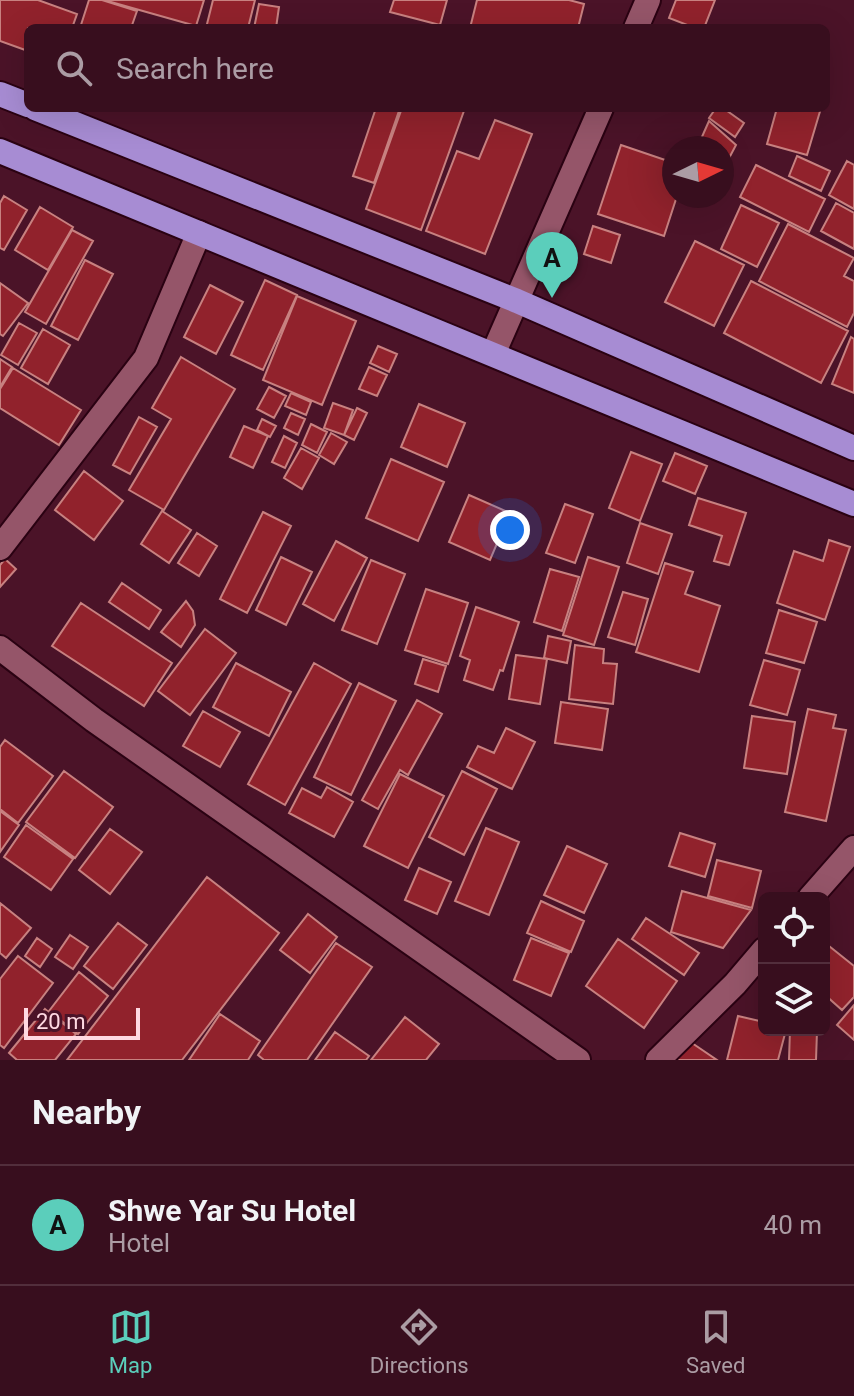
<!DOCTYPE html>
<style>
body{margin:0;font-family:Roboto,sans-serif;background:#431c2b;color:#f1f3f6}
.controls{position:absolute;right:24px;bottom:24px;display:grid;overflow:hidden;border-radius:12px;box-shadow:0 8px 32px #0002}
.controls button{width:72px;height:72px;display:grid;place-items:center;padding:0;border:0;border-bottom:2px solid #522e3c;background:#380e1e;color:#f1f3f6;font:40px sans-serif}
.compass{position:absolute;left:662px;top:136px;width:72px;height:72px;border-radius:50%;background:#380e1e;box-shadow:0 8px 32px #0002;rotate:85deg}
.scale{position:absolute;left:24px;bottom:20px;width:116px;box-sizing:border-box;padding-left:8px;border:4px solid #ffd9e2;border-top:0;font-size:22px;line-height:28px;white-space:nowrap;color:#ffd9e2;-webkit-text-stroke:6px #4b1328;paint-order:stroke}
.you{position:absolute;left:510px;top:530px;width:28px;height:28px;margin:-20px;border:6px solid #fff;border-radius:50%;background:#1a73e8;box-shadow:0 0 0 12px #1a73e833}
.badge{display:grid;place-items:center;width:52px;height:52px;border-radius:50%;background:#5bcebb;color:#111;font-size:26px;font-weight:700}
.pin{position:absolute;translate:-50% -66px;filter:drop-shadow(0 2px 4px #0008)}
.pin::after{content:'';position:absolute;top:42px;width:28px;height:24px;background:inherit;clip-path:polygon(0 0,100% 0,50% 100%)}
.list{margin:0;padding:0;list-style:none}
h2{display:flex;justify-content:space-between;align-items:center;height:104px;margin:0;padding:0 32px;font-size:34px}
h2 small{font-size:26px;font-weight:400;color:#ab9ca4}
.list li{display:grid;grid-template-columns:52px 1fr auto;gap:24px;align-items:center;box-sizing:border-box;height:120px;padding:0 32px;border-top:2px solid #522e3c}
.list b{display:block;font-size:30px;white-space:nowrap}
.list p{margin:0;font-size:26px;white-space:nowrap;color:#ab9ca4}
.list em{font-size:26px;font-style:normal;color:#ab9ca4}
.icon{flex:none;width:44px;height:44px;fill:none;stroke:currentColor;stroke-width:2;stroke-linecap:round;stroke-linejoin:round}
.map{position:relative;flex:none;width:854px;height:1060px;overflow:hidden}
.search{position:absolute;background:#380e1e;box-shadow:0 8px 32px #0002;left:24px;right:24px;top:24px;height:88px;display:flex;align-items:center;gap:20px;box-sizing:border-box;padding:0 28px;border-radius:12px;color:#ab9ca4;font-size:30px}
.sheet{height:224px;background:#380e1e}
nav{display:flex;justify-content:space-around;align-items:center;box-sizing:border-box;height:112px;border-top:2px solid #522e3c;background:#380e1e;font-size:22px;color:#ab9ca4}
nav a{display:grid;justify-items:center;gap:4px}
nav .on{color:#5bcebb}
.map>svg:first-child{display:block}
.building{fill:#91222c;stroke:#c88180;stroke-width:2}
.lines{fill:none;stroke-linecap:round;stroke-linejoin:round}
.street-casing{stroke:#2a0212;stroke-width:28}
.highway-casing{stroke:#2a0212;stroke-width:28}
.street{stroke:#955569;stroke-width:24}
.highway{stroke:#a78cd3;stroke-width:24}
</style>
<div class="map">
<svg width="854" height="1060" viewBox="0 0 854 1060">
<rect width="100%" height="100%" fill="#4b1328"/>
<path class="building" d="M 0,0 L 38,0 L 77,14 L 72,28 L 28,28 L 28,51 L 0,41 Z
M 89,0 L 102,0 L 137,11 L 131,28 L 80,28 Z
M 104,0 L 204,0 L 196,26 Z
M 213,0 L 255,0 L 248,28 L 206,28 Z
M 394,0 L 447,0 L 440,25 L 390,12 Z
M 477,0 L 569,0 L 584,4 L 578,28 L 470,28 Z
M 676,0 L 715,0 L 704,28 L 695,28 L 669,18 Z
M 259,4 L 279,7 L 276,28 L 254,28 Z
M 376,108 L 400,108 L 374,183 L 353,176 Z
M 402,108 L 465,108 L 421,230 L 366,209 Z
M 716,108 L 723,108 L 744,123 L 735,137 L 709,118 Z
M 777,108 L 821,108 L 807,155 L 767,144 Z
M 495,120 L 532,134 L 485,254 L 426,231 L 457,151 L 479,159 Z
M 709,121 L 736,145 L 727,162 L 722,162 L 722,148 L 697,148 Z
M 621,145 L 674,163 L 674,196 L 677,196 L 664,236 L 598,214 Z
M 797,156 L 830,171 L 821,191 L 789,176 Z
M 847,161 L 854,165 L 854,209 L 829,195 Z
M 756,165 L 825,199 L 809,232 L 740,197 Z
M 4,196 L 27,210 L 4,250 L 0,248 L 0,203 Z
M 836,203 L 854,213 L 854,249 L 821,231 Z
M 741,205 L 779,223 L 757,267 L 721,249 Z
M 40,207 L 73,227 L 48,270 L 15,250 Z
M 788,224 L 854,258 L 844,276 L 854,281 L 854,313 L 847,327 L 759,281 Z
M 593,226 L 620,235 L 611,263 L 584,254 Z
M 72,230 L 93,241 L 46,324 L 25,312 Z
M 695,241 L 744,265 L 714,326 L 665,302 Z
M 85,260 L 113,274 L 78,340 L 51,326 Z
M 265,280 L 297,295 L 263,370 L 231,355 Z
M 751,281 L 848,331 L 821,383 L 724,333 Z
M 0,283 L 28,303 L 3,336 L 0,334 Z
M 210,285 L 243,302 L 216,354 L 184,337 Z
M 297,296 L 356,321 L 322,405 L 263,380 Z
M 19,323 L 37,333 L 18,365 L 1,355 Z
M 43,329 L 70,345 L 48,384 L 21,368 Z
M 851,337 L 854,339 L 854,393 L 832,384 Z
M 378,346 L 397,354 L 389,372 L 370,363 Z
M 181,357 L 235,389 L 164,510 L 129,490 L 171,419 L 152,408 Z
M 0,359 L 12,367 L 0,387 Z
M 369,367 L 387,375 L 377,396 L 359,389 Z
M 13,368 L 81,410 L 59,445 L 0,408 L 0,389 Z
M 269,387 L 286,396 L 274,418 L 257,409 Z
M 291,393 L 311,402 L 306,415 L 285,406 Z
M 333,403 L 353,410 L 344,435 L 324,428 Z
M 419,404 L 465,423 L 447,467 L 401,447 Z
M 357,408 L 367,413 L 354,440 L 344,435 Z
M 291,413 L 305,419 L 298,435 L 284,428 Z
M 139,417 L 157,427 L 130,474 L 113,465 Z
M 262,419 L 276,426 L 270,437 L 257,430 Z
M 311,424 L 327,432 L 317,453 L 302,445 Z
M 244,426 L 268,436 L 253,468 L 230,457 Z
M 331,433 L 347,442 L 334,464 L 319,455 Z
M 284,436 L 297,443 L 285,468 L 272,462 Z
M 301,448 L 319,458 L 302,489 L 284,478 Z
M 631,452 L 662,464 L 640,521 L 609,508 Z
M 675,453 L 707,466 L 695,494 L 663,481 Z
M 391,459 L 444,482 L 418,541 L 366,518 Z
M 84,471 L 123,501 L 94,540 L 55,510 Z
M 469,495 L 510,513 L 490,560 L 449,542 Z
M 698,498 L 746,513 L 729,565 L 714,561 L 722,536 L 689,525 Z
M 565,504 L 593,514 L 575,563 L 546,553 Z
M 162,511 L 191,530 L 169,563 L 141,544 Z
M 263,512 L 291,526 L 247,613 L 220,599 Z
M 640,523 L 672,534 L 658,574 L 627,563 Z
M 197,533 L 217,546 L 199,576 L 178,563 Z
M 829,540 L 850,547 L 825,620 L 777,603 L 794,551 L 823,561 Z
M 336,541 L 367,558 L 334,621 L 303,604 Z
M 281,557 L 312,572 L 286,625 L 256,610 Z
M 588,557 L 619,567 L 594,645 L 563,635 Z
M 5,559 L 16,569 L 0,587 L 0,565 Z
M 371,560 L 405,574 L 377,644 L 342,630 Z
M 665,563 L 693,572 L 685,594 L 720,606 L 699,672 L 636,652 Z
M 550,569 L 579,577 L 562,631 L 534,622 Z
M 122,583 L 161,610 L 149,629 L 109,602 Z
M 426,589 L 468,603 L 448,664 L 405,650 Z
M 623,592 L 648,599 L 635,645 L 608,637 Z
M 186,601 L 193,611 L 195,625 L 181,647 L 161,632 Z
M 81,603 L 172,663 L 144,706 L 52,646 Z
M 476,607 L 519,622 L 503,671 L 500,670 L 493,690 L 464,680 L 470,660 L 460,656 Z
M 779,610 L 817,622 L 804,663 L 766,653 Z
M 205,629 L 236,653 L 190,715 L 158,691 Z
M 548,636 L 571,641 L 567,663 L 544,658 Z
M 575,645 L 604,649 L 603,663 L 617,664 L 613,704 L 569,699 Z
M 516,655 L 547,659 L 540,704 L 509,699 Z
M 423,659 L 446,666 L 438,692 L 415,684 Z
M 764,660 L 800,670 L 787,715 L 750,705 Z
M 236,663 L 291,692 L 269,736 L 213,707 Z
M 314,663 L 351,684 L 285,805 L 248,784 Z
M 359,683 L 396,701 L 351,795 L 314,777 Z
M 417,700 L 442,714 L 408,775 L 400,770 L 378,809 L 362,800 Z
M 561,702 L 608,709 L 602,750 L 555,743 Z
M 808,709 L 836,715 L 833,728 L 846,730 L 826,821 L 785,812 Z
M 203,711 L 240,732 L 220,767 L 183,746 Z
M 752,716 L 795,722 L 787,774 L 744,768 Z
M 506,728 L 535,742 L 512,789 L 467,767 L 478,746 L 494,753 Z
M 5,740 L 53,776 L 18,823 L 0,809 L 0,747 Z
M 64,771 L 113,807 L 75,858 L 26,822 Z
M 462,771 L 497,789 L 464,855 L 429,837 Z
M 400,774 L 444,796 L 408,868 L 364,846 Z
M 327,787 L 353,802 L 334,837 L 289,813 L 302,788 L 321,798 Z
M 0,811 L 19,825 L 0,852 Z
M 26,825 L 73,859 L 51,890 L 4,857 Z
M 486,828 L 519,842 L 489,915 L 455,901 Z
M 110,829 L 142,852 L 110,894 L 79,870 Z
M 680,833 L 715,844 L 705,877 L 669,866 Z
M 567,846 L 607,864 L 584,913 L 544,895 Z
M 717,860 L 761,871 L 752,908 L 708,896 Z
M 419,868 L 451,882 L 437,914 L 405,900 Z
M 207,877 L 279,933 L 182,1060 L 67,1060 Z
M 682,891 L 751,910 L 723,948 L 671,932 Z
M 541,901 L 584,921 L 571,952 L 527,933 Z
M 0,903 L 31,928 L 6,958 L 0,953 Z
M 308,914 L 337,937 L 310,973 L 280,950 Z
M 646,918 L 699,953 L 684,975 L 632,939 Z
M 118,923 L 147,945 L 113,989 L 84,966 Z
M 70,935 L 88,947 L 73,969 L 55,957 Z
M 37,938 L 52,949 L 40,967 L 25,956 Z
M 531,938 L 569,953 L 551,996 L 514,980 Z
M 618,939 L 677,981 L 644,1028 L 586,986 Z
M 336,943 L 372,967 L 307,1060 L 264,1060 L 258,1055 Z
M 829,946 L 854,966 L 854,997 L 842,1010 L 824,994 L 824,951 Z
M 18,956 L 53,983 L 4,1048 L 0,1045 L 0,979 Z
M 79,972 L 108,996 L 78,1034 L 49,1011 Z
M 854,1005 L 854,1040 L 837,1025 Z
M 45,1009 L 76,1034 L 55,1060 L 17,1060 L 9,1053 Z
M 220,1014 L 260,1041 L 248,1060 L 189,1060 Z
M 738,1016 L 764,1022 L 764,1030 L 786,1030 L 778,1060 L 727,1060 Z
M 405,1017 L 439,1044 L 426,1060 L 371,1060 Z
M 790,1030 L 817,1031 L 816,1060 L 789,1060 Z
M 335,1032 L 369,1056 L 366,1060 L 315,1060 Z
M 689,1041 L 717,1060 L 675,1060 Z"/>
<g class="lines">
<g class="street-casing">
<path id="street" d="M 636,28 L 648,0
M 493,354 L 601,108
M 0,548 L 146,358 L 199,233
M 0,648 L 94,720 L 578,1060
M 810,898 L 854,848
M 658,1060 L 735,984 L 764,950"/>
</g>
<g class="highway-casing">
<path id="highway" d="M 0,94 L 28,105
M 35,108 L 517,301 L 854,448
M 0,151 L 854,504"/>
</g>
<use href="#street" class="street"/>
<use href="#highway" class="highway"/>
</g>
</svg>
<div class="controls">
<button><svg class="icon" aria-label="locate" viewBox="0 0 24 24"><circle cx="12" cy="12" r="6"/><path d="M12 2v4M12 18v4M2 12h4M18 12h4"/></svg></button>
<button><svg class="icon" aria-label="layers" viewBox="0 0 24 24"><path d="M12 4l9 5-9 5-9-5zM3 14l9 5 9-5"/></svg></button>
</div>
<svg class="compass" viewBox="-18 -18 36 36"><path d="M0-13l5 13h-10z" fill="#e53935"/><path d="M0 13l5-13h-10z" fill="#ab9ca4"/></svg>
<div class="scale">20 m</div>
<div class="you"></div>
<div class="pin badge" style="left:552px;top:298px">A</div>
<div class="search"><svg class="icon" aria-label="search" viewBox="0 0 24 24"><circle cx="10" cy="10" r="6"/><path d="M15 15l6 6"/></svg>Search here</div>
</div>
<section class="sheet">
<h2>Nearby<small></small></h2>
<ul class="list">
<li><span class="badge">A</span><div><b>Shwe Yar Su Hotel</b><p>Hotel</p></div><em>40 m</em></li>
</ul>
</section>
<nav>
<a class="on"><svg class="icon" aria-label="map" viewBox="0 0 24 24"><path d="M3 6l6-2 6 2 6-2v14l-6 2-6-2-6 2zM9 4v14M15 6v14"/></svg>Map</a>
<a><svg class="icon" aria-label="directions" viewBox="0 0 24 24"><path d="M12 3l9 9-9 9-9-9zM9 14v-3h6M13 9l2 2-2 2"/></svg>Directions</a>
<a><svg class="icon" aria-label="saved" viewBox="0 0 24 24"><path d="M7 4h10v16l-5-4-5 4z"/></svg>Saved</a>
</nav>
